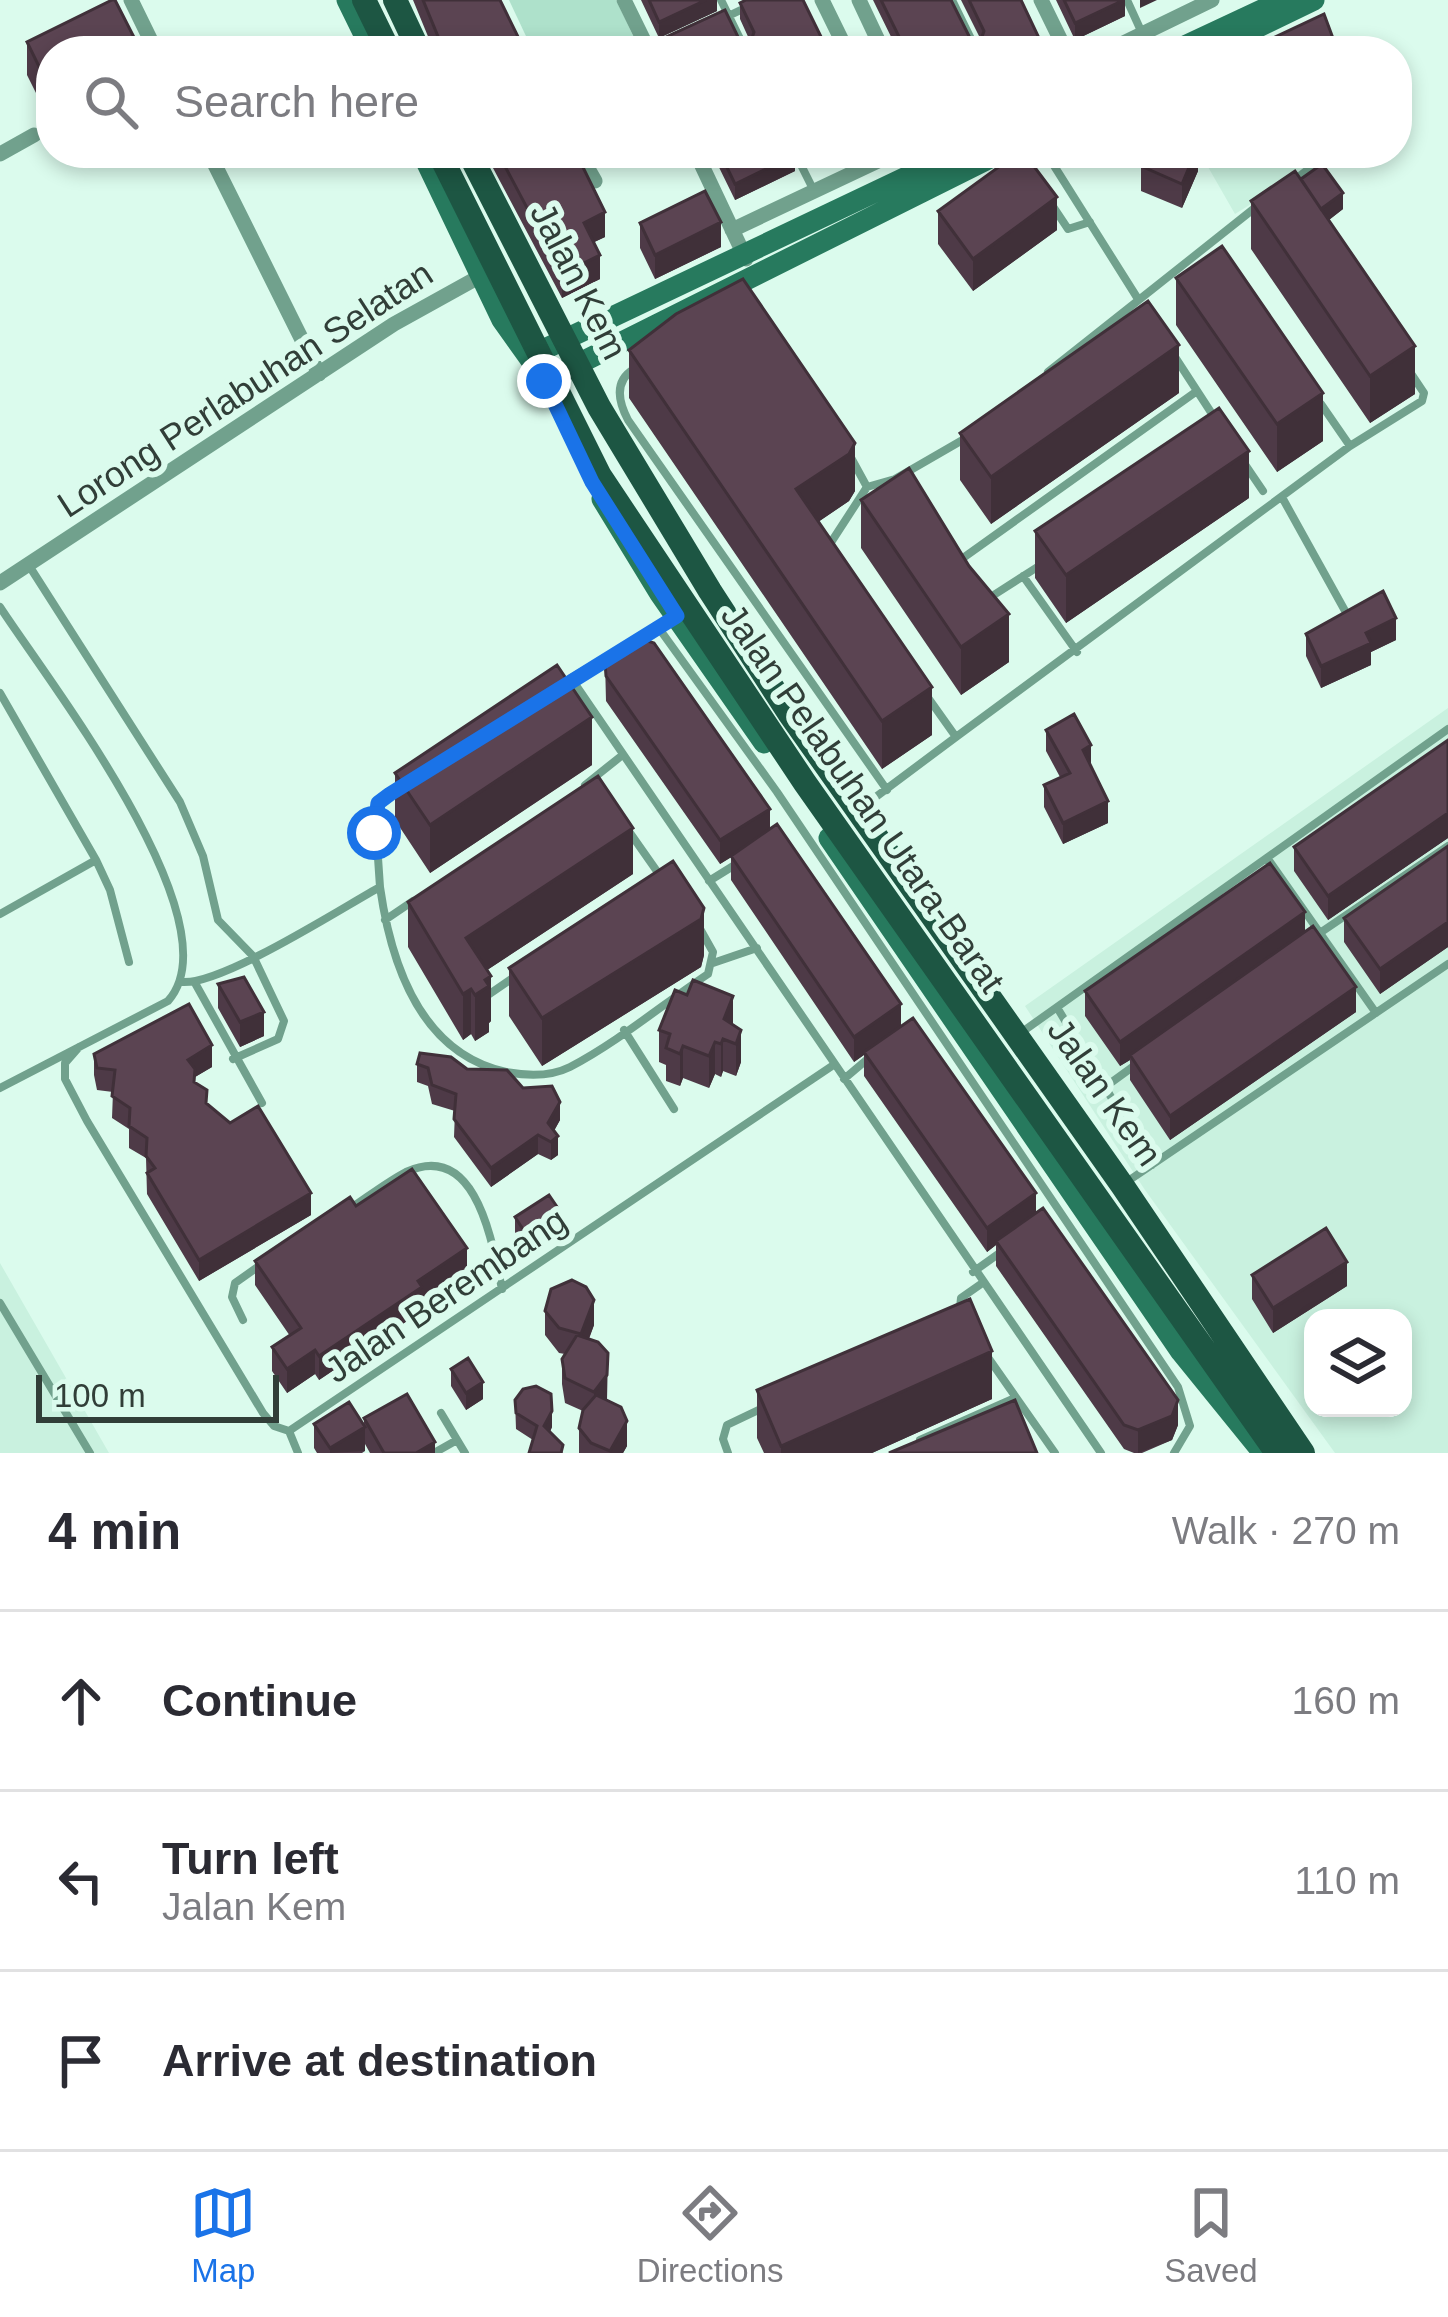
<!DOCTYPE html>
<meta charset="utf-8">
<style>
body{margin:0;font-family:Helvetica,sans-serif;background:#f2f2f3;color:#2b2b33}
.controls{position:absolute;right:36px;bottom:36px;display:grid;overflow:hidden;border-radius:24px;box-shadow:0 6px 18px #0003}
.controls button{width:108px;height:108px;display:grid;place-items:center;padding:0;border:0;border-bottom:3px solid #e1e1e2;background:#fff;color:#2b2b33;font:60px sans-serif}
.scale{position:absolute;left:36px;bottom:30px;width:243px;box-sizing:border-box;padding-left:12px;border:6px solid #313e38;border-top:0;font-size:33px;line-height:42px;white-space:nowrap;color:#313e38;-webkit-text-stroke:9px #dbfbed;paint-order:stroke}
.stop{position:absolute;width:36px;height:36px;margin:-27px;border:9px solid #1a73e8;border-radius:50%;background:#fff}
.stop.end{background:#1a73e8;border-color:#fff;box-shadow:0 3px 12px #0008}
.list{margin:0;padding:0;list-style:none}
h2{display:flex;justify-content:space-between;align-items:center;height:156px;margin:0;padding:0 48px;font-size:51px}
h2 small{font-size:39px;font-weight:400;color:#7c7c81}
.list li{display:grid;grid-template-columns:78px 1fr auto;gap:36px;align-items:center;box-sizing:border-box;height:180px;padding:0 48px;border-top:3px solid #e1e1e2}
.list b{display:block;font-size:45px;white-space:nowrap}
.list p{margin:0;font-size:39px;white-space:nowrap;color:#7c7c81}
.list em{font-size:39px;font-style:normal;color:#7c7c81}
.icon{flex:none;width:66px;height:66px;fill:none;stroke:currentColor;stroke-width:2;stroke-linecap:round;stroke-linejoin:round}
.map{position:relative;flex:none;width:1448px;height:1453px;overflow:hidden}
.search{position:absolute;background:#fff;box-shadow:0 6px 18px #0003;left:36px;right:36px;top:36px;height:132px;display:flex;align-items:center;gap:30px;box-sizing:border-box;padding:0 42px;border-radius:48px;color:#7c7c81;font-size:45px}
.sheet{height:696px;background:#fff}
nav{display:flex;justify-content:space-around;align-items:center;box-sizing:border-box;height:168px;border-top:3px solid #e1e1e2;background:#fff;font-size:33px;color:#7c7c81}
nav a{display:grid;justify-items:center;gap:6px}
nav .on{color:#1a73e8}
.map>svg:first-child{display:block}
.built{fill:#c9f1df;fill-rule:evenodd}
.green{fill:#aee1cb}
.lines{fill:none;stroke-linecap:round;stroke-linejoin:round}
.lane{stroke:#71a18d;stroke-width:8}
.street{stroke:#71a18d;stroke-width:15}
.secondary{stroke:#277a5e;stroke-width:21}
.primary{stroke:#1d5643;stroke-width:24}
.primary-bridge{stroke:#1d5643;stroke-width:24}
.wall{fill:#4e3a47}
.shaded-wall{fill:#403039}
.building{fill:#5b4452;stroke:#403039;stroke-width:3}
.route{stroke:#1a73e8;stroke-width:15}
.labels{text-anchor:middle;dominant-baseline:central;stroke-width:12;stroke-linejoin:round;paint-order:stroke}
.street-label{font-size:36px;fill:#313e38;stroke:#dbfbed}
</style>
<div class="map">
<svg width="1448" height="1453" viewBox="0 0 1448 1453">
<rect width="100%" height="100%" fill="#dbfbed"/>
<path class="built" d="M 1200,153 L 1333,153 L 1235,214 Z
M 1448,708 L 1448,1453 L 1335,1453 L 1145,1190 L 1025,1006 ZM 1313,1318 L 1403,1318 L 1403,1408 L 1313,1408 Z
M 0,1263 L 109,1453 L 0,1453 Z"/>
<path class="green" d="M 509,0 L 616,0 L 640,50 L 533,51 Z"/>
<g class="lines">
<path class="lane" d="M 721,0 L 746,51
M 952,0 L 977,51
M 1127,0 L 1142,33
M 724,18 L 762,0
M 795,153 L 813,189
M 1046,153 L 1138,299
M 1293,181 L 1330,153
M 1052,205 L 1068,229 L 1090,222
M 1175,357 L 1216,420
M 634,369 C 614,381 618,401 628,420 L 887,790
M 1048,372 L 1256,207
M 1321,404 L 1350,446
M 1244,463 L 1263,491
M 867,487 L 895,479 L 966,438
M 1283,499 L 1349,618
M 828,547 L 867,487 L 849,454
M 956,563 L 1197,391
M 28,564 L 180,802 L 203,856 L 218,920 L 253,956 L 284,1021 L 278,1039 L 233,1059
M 1023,576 L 1077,652
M 986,600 L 1039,566
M 0,607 C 46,678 238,923 168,1001 L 0,1088
M 658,627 L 777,792 L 1178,1387 L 1190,1426 L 1174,1453
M 571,678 L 1101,1453
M 571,678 L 661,625
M 0,693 L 96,860
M 956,737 L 1350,446 L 1422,401 L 1424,393 L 1410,372
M 585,785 L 620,757
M 865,805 L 956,737 L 929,699
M 628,830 L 661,877
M 1268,859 L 1376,1013
M 709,881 L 738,863
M 380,887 C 391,964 420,1053 506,1072 C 527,1076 550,1077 570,1067 C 618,1042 663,1004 708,974 L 713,952 L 699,927
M 0,914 L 96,860 L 110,890 L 129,962
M 385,920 L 413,901
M 1311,939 L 1448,846
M 713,963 L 757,948
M 182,982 C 222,985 340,909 380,887 L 375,814 L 378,803 L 401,787
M 195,983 L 262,1103
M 488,995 L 517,975
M 1058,1009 L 1152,1165
M 624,1030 L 674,1109
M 1022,1032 L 1448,729
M 79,1047 L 65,1063 L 65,1079 L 87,1121 L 263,1413 L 274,1426 L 289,1431 L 832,1066
M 844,1079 L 870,1057
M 1105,1087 L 1138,1063
M 1128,1181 L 1448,964
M 351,1208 C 369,1196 387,1182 406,1172 C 477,1140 492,1243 502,1289
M 973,1272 L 1001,1252
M 0,1303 L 90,1453
M 960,1308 L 961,1298 L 981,1284
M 243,1320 L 232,1297 L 235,1283 L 262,1264
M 987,1356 L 1055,1453
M 441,1413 L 465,1453
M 289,1431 L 298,1453
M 920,1440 L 1015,1398
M 434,1453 L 457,1440
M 728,1453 L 723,1439 L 727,1425 L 767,1406"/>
<path class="street" d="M 131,0 L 156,51
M 624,0 L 649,51
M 822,0 L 847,51
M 859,0 L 883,51
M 1041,0 L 1066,51
M 1107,51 L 1212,0
M 209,153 L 319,374
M 579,153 L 595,181
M 696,153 L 746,259
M 0,154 L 34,135
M 732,230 L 895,153
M 0,583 L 394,324 L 486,273"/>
<path class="secondary" d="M 347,0 L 372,51
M 1174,51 L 1283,0
M 1209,51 L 1314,0
M 422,153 L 502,320 L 537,369
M 530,356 L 957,153
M 544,381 L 1000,153
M 602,499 L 660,594 L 764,743
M 829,838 L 1181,1352 L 1263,1453"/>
<path class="primary" d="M 364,0 L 389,51
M 395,0 L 419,51"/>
<path class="primary-bridge" d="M 439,153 L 600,476 L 805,783 L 1277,1453
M 469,153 L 599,407 L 710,591 L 789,713 L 1122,1185 L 1303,1453"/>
</g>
<path class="wall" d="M 413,0 L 500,0 L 525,51 L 434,51 Z
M 641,0 L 717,0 L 717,11 L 659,38 Z
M 873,0 L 951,0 L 970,38 L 980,42 L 981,40 L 961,0 L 1021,0 L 1039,51 L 898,51 Z
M 1056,0 L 1125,0 L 1125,16 L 1075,40 Z
M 740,3 L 828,51 L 664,51 L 664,38 L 739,39 L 750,41 L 740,19 Z
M 27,42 L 51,51 L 48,117 L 27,75 Z
M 485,153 L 576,153 L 605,237 L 594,242 L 600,279 L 562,298 Z
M 712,153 L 794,153 L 795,171 L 735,200 Z
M 1198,153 L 1198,171 L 1182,208 L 1141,191 L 1141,166 Z
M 1301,179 L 1343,209 L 1329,220 L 1415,394 L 1370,423 L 1251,249 L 1251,201 Z
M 938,211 L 1057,230 L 973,291 L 938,244 Z
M 640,223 L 721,247 L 655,279 L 640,248 Z
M 1176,278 L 1323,441 L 1277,472 L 1176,325 Z
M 629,350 L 855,491 L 849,501 L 818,522 L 932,735 L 882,769 L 629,398 Z
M 1179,393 L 991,524 L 960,480 L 960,433 Z
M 1249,498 L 1066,623 L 1035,578 L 1035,531 Z
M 861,500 L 1009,662 L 961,695 L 861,548 Z
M 1306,634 L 1396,640 L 1371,652 L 1371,665 L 1321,688 L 1306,656 Z
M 605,662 L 770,829 L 901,1026 L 1036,1213 L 1178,1425 L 1172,1440 L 1142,1453 L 1134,1453 L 1124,1449 L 996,1266 L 996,1245 L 987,1252 L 864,1076 L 864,1055 L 854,1062 L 731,880 L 731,857 L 720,864 L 606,701 Z
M 1046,730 L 1091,767 L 1108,823 L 1063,844 L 1044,807 L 1044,785 L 1060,777 L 1046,751 Z
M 1448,740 L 1448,838 L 1328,920 L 1294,871 L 1294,847 Z
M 592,765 L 430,873 L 395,820 L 395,773 Z
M 1448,846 L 1448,947 L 1380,994 L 1344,942 L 1344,918 Z
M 633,874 L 487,970 L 491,1021 L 489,1023 L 489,1032 L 475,1041 L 471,1034 L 463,1040 L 408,947 L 408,902 Z
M 1305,932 L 1356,1012 L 1170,1140 L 1130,1080 L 1130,1060 L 1120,1066 L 1085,1016 L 1085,991 Z
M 704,955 L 701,967 L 542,1066 L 509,1016 L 509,968 Z
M 218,984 L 264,1036 L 240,1047 L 218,1008 Z
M 733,1025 L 741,1062 L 736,1076 L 723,1071 L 721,1077 L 715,1074 L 709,1088 L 683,1078 L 680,1086 L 666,1081 L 666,1065 L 659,1062 L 659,1030 Z
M 94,1054 L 212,1067 L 195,1077 L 195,1083 L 207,1104 L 311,1215 L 199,1281 L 147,1194 L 146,1158 L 129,1148 L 129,1129 L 112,1118 L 113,1092 L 97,1090 L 94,1075 Z
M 417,1064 L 467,1069 L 523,1088 L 560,1120 L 554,1131 L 558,1155 L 551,1160 L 538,1154 L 491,1187 L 454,1137 L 455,1111 L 432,1104 L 428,1086 L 417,1082 Z
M 356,1206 L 467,1272 L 422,1302 L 422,1311 L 319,1380 L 315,1374 L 287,1393 L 272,1371 L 272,1347 L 290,1336 L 255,1285 L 255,1261 Z
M 515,1217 L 564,1234 L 530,1256 L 515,1234 Z
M 1252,1275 L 1347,1286 L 1273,1333 L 1252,1299 Z
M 545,1311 L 594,1325 L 589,1339 L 607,1400 L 627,1446 L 623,1453 L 579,1453 L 579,1428 L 583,1411 L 565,1403 L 562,1384 L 562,1359 L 565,1354 L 559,1353 L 545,1335 Z
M 451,1369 L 483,1399 L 466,1410 L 451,1386 Z
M 757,1390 L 992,1399 L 872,1453 L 764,1453 L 757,1438 Z
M 515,1400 L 552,1427 L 550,1432 L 563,1453 L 533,1440 L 516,1429 Z
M 364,1418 L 435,1453 L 370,1453 L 365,1444 L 365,1451 L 362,1453 L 317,1453 L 314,1448 L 314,1424 L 364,1425 Z"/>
<path class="shaded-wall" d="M 706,0 L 717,0 L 717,11 L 659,38 L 659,22 Z
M 1125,0 L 1125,16 L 1075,40 L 1075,23 Z
M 1140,0 L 1157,0 L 1140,8 Z
M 1039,38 L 1039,51 L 1013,51 Z
M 51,83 L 51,116 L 48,117 L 48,85 Z
M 810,153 L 834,153 L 810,164 Z
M 1195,153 L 1198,153 L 1198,171 L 1182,208 L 1182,184 Z
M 1259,153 L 1278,153 L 1259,161 Z
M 795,155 L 795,171 L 735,200 L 735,184 Z
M 1343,193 L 1343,209 L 1321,226 L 1321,209 Z
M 1057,197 L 1057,230 L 973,291 L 973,259 Z
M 605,212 L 605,237 L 584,247 L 584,223 Z
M 721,222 L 721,247 L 655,279 L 655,255 Z
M 600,255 L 600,279 L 562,298 L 562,274 Z
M 1179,345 L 1179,393 L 991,524 L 991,477 Z
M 1415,346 L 1415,394 L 1370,423 L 1370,376 Z
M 1323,393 L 1323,441 L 1277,472 L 1277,424 Z
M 855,443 L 855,491 L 849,501 L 796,537 L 796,489 Z
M 1249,451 L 1249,498 L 1066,623 L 1066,575 Z
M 1009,614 L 1009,662 L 961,695 L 961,647 Z
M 1396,618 L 1396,640 L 1371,652 L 1371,665 L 1321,688 L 1321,666 L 1366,633 Z
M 932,687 L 932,735 L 882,769 L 882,721 Z
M 592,717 L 592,765 L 430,873 L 430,825 Z
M 1091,745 L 1091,767 L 1083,750 Z
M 1108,801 L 1108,823 L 1063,844 L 1063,823 Z
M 770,809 L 770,834 L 720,864 L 720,840 Z
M 1448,813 L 1448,838 L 1328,920 L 1328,896 Z
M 633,828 L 633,874 L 466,984 L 466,938 Z
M 704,908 L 704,955 L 701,967 L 542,1066 L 542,1018 Z
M 1305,912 L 1305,937 L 1130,1055 L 1130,1060 L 1120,1066 L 1120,1042 Z
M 1448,922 L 1448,947 L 1380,994 L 1380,969 Z
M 491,976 L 491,1021 L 489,1023 L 489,1032 L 475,1041 L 475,995 L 485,980 Z
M 1356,987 L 1356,1012 L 1170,1140 L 1170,1116 Z
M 471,989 L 471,1034 L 463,1040 L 463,994 Z
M 733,996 L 733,1028 L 724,1019 Z
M 901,1004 L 901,1028 L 854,1062 L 854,1037 Z
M 264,1012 L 264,1036 L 240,1047 L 240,1022 Z
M 741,1030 L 741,1062 L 736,1076 L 736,1044 Z
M 723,1039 L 723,1071 L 721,1077 L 721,1044 Z
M 715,1042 L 715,1074 L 709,1088 L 709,1056 Z
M 212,1045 L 212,1067 L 195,1077 L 195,1091 L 188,1060 Z
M 683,1046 L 683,1078 L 680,1086 L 680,1054 Z
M 560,1102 L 560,1120 L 548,1141 L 548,1123 Z
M 538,1135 L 538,1154 L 491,1187 L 491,1168 Z
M 558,1136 L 558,1155 L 551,1160 L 551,1142 Z
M 311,1193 L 311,1215 L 199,1281 L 199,1260 Z
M 1036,1193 L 1036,1217 L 996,1241 L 996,1245 L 987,1252 L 987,1228 Z
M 564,1217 L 564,1234 L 530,1256 L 530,1240 Z
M 467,1248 L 467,1272 L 422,1302 L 422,1311 L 319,1380 L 319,1356 L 418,1281 Z
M 1347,1262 L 1347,1286 L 1273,1333 L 1273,1308 Z
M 594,1300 L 594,1325 L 581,1358 L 581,1334 Z
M 315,1350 L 315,1374 L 287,1393 L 287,1369 Z
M 992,1351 L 992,1399 L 872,1453 L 781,1453 L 781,1446 Z
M 608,1353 L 607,1400 L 594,1417 L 594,1392 Z
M 483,1382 L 483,1399 L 466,1410 L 466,1393 Z
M 1178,1400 L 1178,1425 L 1172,1440 L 1138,1453 L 1138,1430 Z
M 552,1411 L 552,1427 L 544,1443 L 544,1426 Z
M 627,1421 L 627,1446 L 623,1453 L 610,1453 Z
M 365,1427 L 365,1451 L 330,1453 L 330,1448 Z
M 435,1442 L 435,1453 L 416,1453 Z"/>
<path class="building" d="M 112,0 L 115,0 L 141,51 L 51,51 L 51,83 L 48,85 L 27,42 Z
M 423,0 L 500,0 L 525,51 L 444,51 Z
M 649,0 L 706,0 L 659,22 Z
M 746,0 L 803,0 L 828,51 L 671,51 L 664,38 L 725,10 L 739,39 L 751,41 L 754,32 L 740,3 Z
M 881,0 L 951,0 L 970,38 L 980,42 L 984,31 L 969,0 L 1021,0 L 1039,38 L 1013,51 L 906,51 Z
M 1064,0 L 1124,0 L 1075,23 Z
M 1324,14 L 1334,41 L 1338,39 L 1344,51 L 1245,51 Z
M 498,153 L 576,153 L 605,212 L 584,223 L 600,255 L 562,274 Z
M 720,153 L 794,153 L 795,155 L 735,184 Z
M 1018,153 L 1024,153 L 1057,197 L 973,259 L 938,211 Z
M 1147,153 L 1195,153 L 1182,184 L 1141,166 Z
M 1322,164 L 1343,193 L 1321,209 L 1301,179 Z
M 1295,171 L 1415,346 L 1370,376 L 1251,201 Z
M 705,191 L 721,222 L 655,255 L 640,223 Z
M 1222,246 L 1323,393 L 1277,424 L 1176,278 Z
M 743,279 L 855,443 L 849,454 L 796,489 L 932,687 L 882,721 L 629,350 L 676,314 Z
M 1148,301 L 1179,345 L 991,477 L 960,433 Z
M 1219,408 L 1249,451 L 1066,575 L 1035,531 Z
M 909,468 L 969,566 L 1009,614 L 961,647 L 861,500 Z
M 1383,591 L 1396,618 L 1366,633 L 1371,643 L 1321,666 L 1306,634 Z
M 638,638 L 654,643 L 770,809 L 720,840 L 606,676 L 605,662 Z
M 557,665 L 592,717 L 430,825 L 395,773 Z
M 1074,714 L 1091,745 L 1083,750 L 1108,801 L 1063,823 L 1044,785 L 1070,773 L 1046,730 Z
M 1448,740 L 1448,813 L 1328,896 L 1294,847 Z
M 598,776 L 633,828 L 466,938 L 491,976 L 485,980 L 489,986 L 475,995 L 471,989 L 463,994 L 408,902 Z
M 777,824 L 901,1004 L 854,1037 L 731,856 Z
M 1448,846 L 1448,922 L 1380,969 L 1344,918 Z
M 673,861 L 704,908 L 701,919 L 542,1018 L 509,968 Z
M 1270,863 L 1305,912 L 1120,1042 L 1085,991 Z
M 1313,926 L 1356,987 L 1170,1116 L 1130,1055 Z
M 244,977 L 264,1012 L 240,1022 L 218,984 Z
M 693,980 L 733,996 L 724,1019 L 741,1030 L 736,1044 L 723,1039 L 721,1044 L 715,1042 L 709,1056 L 683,1046 L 680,1054 L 666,1048 L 670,1034 L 659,1030 L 675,990 L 687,995 Z
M 189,1004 L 212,1045 L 188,1060 L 195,1069 L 194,1082 L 207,1090 L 206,1103 L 230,1123 L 258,1106 L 311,1193 L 199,1260 L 147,1173 L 155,1168 L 146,1156 L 147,1138 L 129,1126 L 130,1108 L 112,1096 L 115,1070 L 97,1068 L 94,1054 Z
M 913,1018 L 1036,1193 L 987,1228 L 864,1052 Z
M 420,1053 L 451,1057 L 467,1069 L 507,1070 L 523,1088 L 552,1086 L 560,1102 L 548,1123 L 558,1136 L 551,1142 L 538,1135 L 491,1168 L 454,1119 L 456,1094 L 432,1085 L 428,1068 L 417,1064 Z
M 412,1169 L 467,1248 L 418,1281 L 422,1287 L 319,1356 L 315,1350 L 287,1369 L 272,1347 L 301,1328 L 255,1261 L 350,1197 L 356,1206 Z
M 549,1195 L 564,1217 L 530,1240 L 515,1217 Z
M 1043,1208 L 1178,1400 L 1172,1416 L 1138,1430 L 1124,1425 L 996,1241 Z
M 1326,1228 L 1347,1262 L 1273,1308 L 1252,1275 Z
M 572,1280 L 586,1287 L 594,1300 L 581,1334 L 559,1328 L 545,1311 L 551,1289 Z
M 970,1299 L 992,1351 L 781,1446 L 757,1390 Z
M 577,1335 L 598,1342 L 608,1353 L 607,1375 L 594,1392 L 565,1378 L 562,1359 Z
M 468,1358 L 483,1382 L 466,1393 L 451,1369 Z
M 536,1386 L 551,1394 L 552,1411 L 544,1426 L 563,1445 L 561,1453 L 529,1453 L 537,1426 L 516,1413 L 515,1400 L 523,1389 Z
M 407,1394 L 435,1442 L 416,1453 L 384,1453 L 364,1418 Z
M 596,1395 L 621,1407 L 627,1421 L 610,1451 L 591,1443 L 579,1428 L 583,1410 Z
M 1015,1400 L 1037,1453 L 889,1453 Z
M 349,1402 L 365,1427 L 330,1448 L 314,1424 Z"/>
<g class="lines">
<path class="route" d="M 374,833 L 378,803 L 390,794 L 677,616 L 592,482 L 544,381"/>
</g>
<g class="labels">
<g class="street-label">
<text transform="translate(579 281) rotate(63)">Jalan Kem</text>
<text transform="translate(245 389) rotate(-33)">Lorong Perlabuhan Selatan</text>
<text transform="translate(863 798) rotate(55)">Jalan Pelabuhan Utara-Barat</text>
<text transform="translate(1105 1092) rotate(55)">Jalan Kem</text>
<text transform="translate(446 1295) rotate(-34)">Jalan Berembang</text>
</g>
</g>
</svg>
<div class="controls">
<button><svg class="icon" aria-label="layers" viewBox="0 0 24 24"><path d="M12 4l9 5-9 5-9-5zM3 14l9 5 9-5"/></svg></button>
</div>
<div class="scale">100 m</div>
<div class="stop" style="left:374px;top:833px"></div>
<div class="stop end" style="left:544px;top:381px"></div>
<div class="search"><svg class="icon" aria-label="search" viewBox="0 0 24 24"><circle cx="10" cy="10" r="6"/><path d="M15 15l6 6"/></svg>Search here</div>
</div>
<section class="sheet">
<h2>4 min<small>Walk · 270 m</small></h2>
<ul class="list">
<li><svg class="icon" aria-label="ahead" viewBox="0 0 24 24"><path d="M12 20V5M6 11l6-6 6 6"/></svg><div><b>Continue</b></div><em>160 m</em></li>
<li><svg class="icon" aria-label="left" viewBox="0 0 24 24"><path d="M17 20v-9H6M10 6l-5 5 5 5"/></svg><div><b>Turn left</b><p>Jalan Kem</p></div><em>110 m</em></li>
<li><svg class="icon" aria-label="arrive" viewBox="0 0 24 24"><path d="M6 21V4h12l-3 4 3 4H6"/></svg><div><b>Arrive at destination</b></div></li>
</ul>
</section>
<nav>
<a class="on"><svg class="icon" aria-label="map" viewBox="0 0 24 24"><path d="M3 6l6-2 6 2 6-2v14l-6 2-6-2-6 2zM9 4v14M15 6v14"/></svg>Map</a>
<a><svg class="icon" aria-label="directions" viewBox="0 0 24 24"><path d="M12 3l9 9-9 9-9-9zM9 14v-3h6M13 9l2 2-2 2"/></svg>Directions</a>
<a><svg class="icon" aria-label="saved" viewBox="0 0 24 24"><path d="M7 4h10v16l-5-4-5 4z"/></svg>Saved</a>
</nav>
